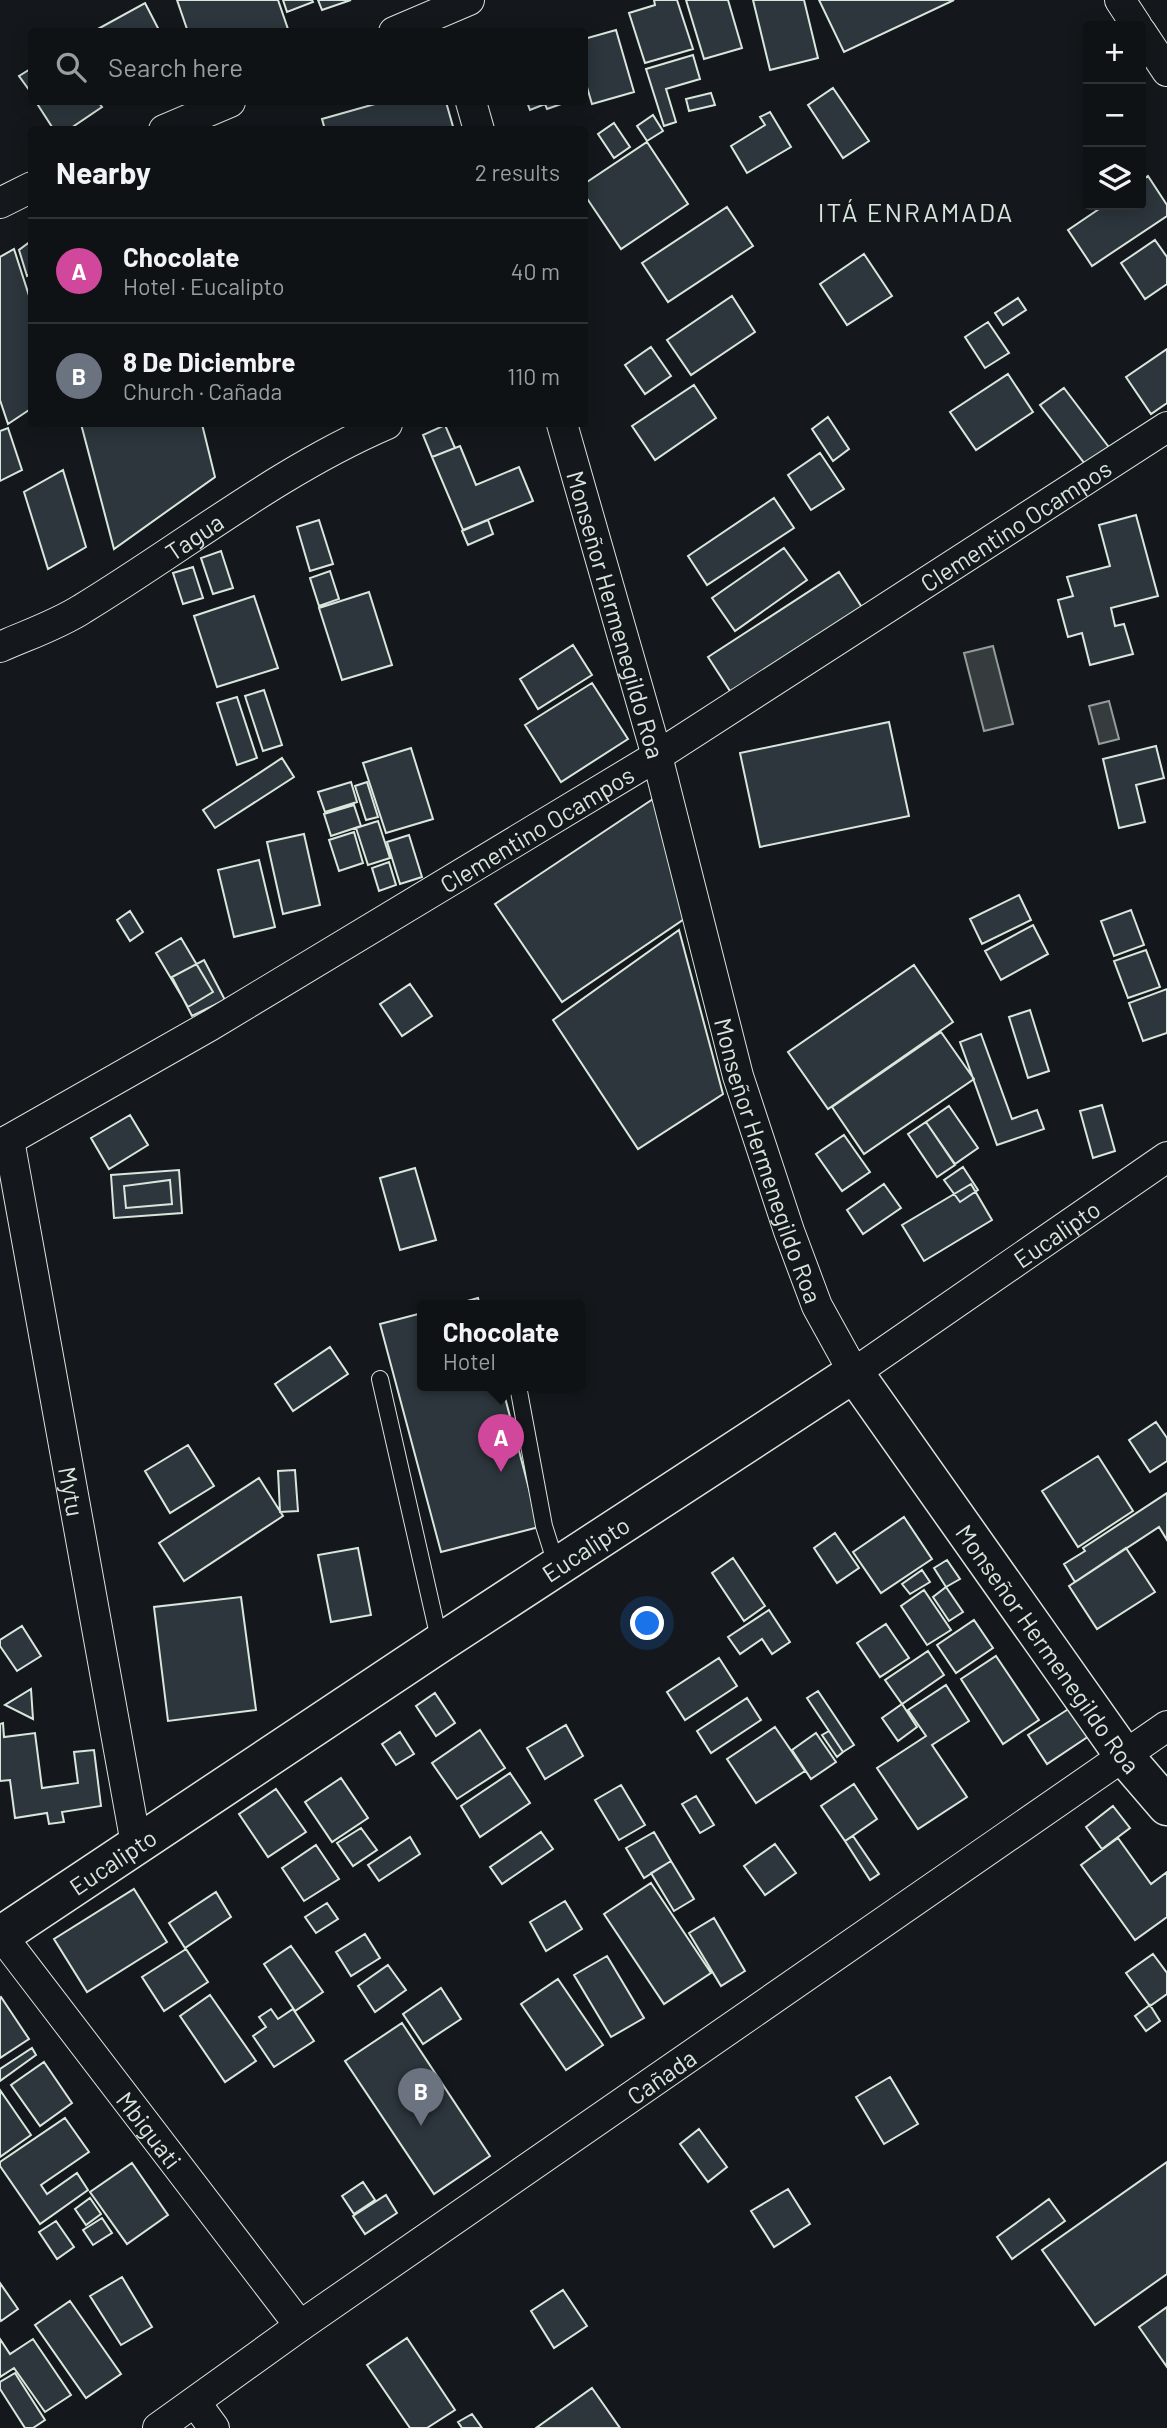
<!DOCTYPE html>
<meta charset="utf-8">
<style>
body{margin:0;font-family:Barlow,sans-serif;background:#181b1e;color:#f1f3f6}
.controls{position:absolute;right:21px;top:21px;display:grid;overflow:hidden;border-radius:7px;box-shadow:0 4px 18px #0003}
.controls button{width:63px;height:63px;display:grid;place-items:center;padding:0;border:0;border-bottom:2px solid #2f3234;background:#0f1215;color:#f1f3f6;font:35px sans-serif}
.you{position:absolute;left:648px;top:1624px;width:24px;height:24px;margin:-18px;border:5px solid #fff;border-radius:50%;background:#1a73e8;box-shadow:0 0 0 10px #1a73e833}
.badge{display:grid;place-items:center;width:46px;height:46px;border-radius:50%;background:#8c9099;color:#fff;font-size:23px;font-weight:700}
.pin{position:absolute;translate:-50% -58px;filter:drop-shadow(0 2px 4px #0008)}
.pin::after{content:'';position:absolute;top:37px;width:24px;height:21px;background:inherit;clip-path:polygon(0 0,100% 0,50% 100%)}
.popup{position:absolute;left:417px;top:1300px;width:168px;height:91px;box-sizing:border-box;display:grid;place-content:center;border-radius:7px;background:#0f1215;filter:drop-shadow(0 2px 5px #0005);font-size:23px;white-space:nowrap;color:#9b9ea0}
.popup b{font-size:26px;color:#f1f3f6}
.popup::after{content:'';position:absolute;left:50%;top:100%;margin-left:-14px;border:14px solid transparent;border-top-color:#0f1215}
.list{margin:0;padding:0;list-style:none}
h2{display:flex;justify-content:space-between;align-items:center;height:91px;margin:0;padding:0 28px;font-size:30px}
h2 small{font-size:23px;font-weight:400;color:#9b9ea0}
.list li{display:grid;grid-template-columns:46px 1fr auto;gap:21px;align-items:center;box-sizing:border-box;height:105px;padding:0 28px;border-top:2px solid #2f3234}
.list b{display:block;font-size:26px;white-space:nowrap}
.list p{margin:0;font-size:23px;white-space:nowrap;color:#9b9ea0}
.list em{font-size:23px;font-style:normal;color:#9b9ea0}
.icon{flex:none;width:38px;height:38px;fill:none;stroke:currentColor;stroke-width:2;stroke-linecap:round;stroke-linejoin:round}
.map{position:relative;flex:none;width:1167px;height:2428px;overflow:hidden}
.search{position:absolute;background:#0f1215;box-shadow:0 4px 18px #0003;left:28px;top:28px;width:560px;height:77px;display:flex;align-items:center;gap:18px;box-sizing:border-box;padding:0 24px;border-radius:7px;color:#9b9ea0;font-size:26px}
.panel{position:absolute;background:#0f1215;box-shadow:0 4px 18px #0003;left:28px;top:126px;width:560px;height:301px;border-radius:7px}
.map>svg:first-child{display:block}
.water{fill:#363b3e;stroke:#939e99;stroke-width:2}
.building{fill:#2c363c;stroke:#d8e6dc;stroke-width:2}
.lines{fill:none;stroke-linecap:round;stroke-linejoin:round}
.service-casing{stroke:#d8e6dc;stroke-width:18}
.minor-casing{stroke:#d8e6dc;stroke-width:32}
.tertiary-casing{stroke:#d8e6dc;stroke-width:41}
.service{stroke:#14181c;stroke-width:16}
.minor{stroke:#14181c;stroke-width:30}
.tertiary{stroke:#14181c;stroke-width:38}
.labels{text-anchor:middle;dominant-baseline:central;stroke-width:5;stroke-linejoin:round;paint-order:stroke}
.street-label{font-size:24px;fill:#d8e6dc;stroke:#14181c}
.neighbourhood-label{font-size:26px;letter-spacing:2px;fill:#d8e6dc;stroke:#14181c}
</style>
<div class="map">
<svg width="1167" height="2428" viewBox="0 0 1167 2428">
<rect width="100%" height="100%" fill="#14181c"/>
<path class="water" d="M 993,646 L 1013,724 L 984,731 L 964,653 Z
M 1109,701 L 1119,739 L 1099,744 L 1089,706 Z"/>
<path class="building" d="M 177,0 L 278,0 L 289,32 L 188,32 Z
M 283,0 L 312,0 L 313,2 L 287,12 Z
M 318,0 L 351,0 L 322,10 Z
M 654,0 L 677,0 L 693,49 L 645,63 L 629,13 L 655,5 Z
M 686,0 L 728,0 L 742,48 L 704,59 Z
M 753,0 L 804,0 L 818,58 L 770,70 Z
M 819,0 L 954,0 L 844,52 Z
M 145,3 L 160,32 L 97,32 L 96,30 Z
M 616,30 L 634,92 L 592,104 L 584,77 L 584,39 Z
M 693,55 L 700,79 L 666,89 L 676,122 L 664,126 L 646,69 Z
M 32,68 L 32,94 L 19,76 Z
M 833,88 L 869,141 L 843,158 L 808,105 Z
M 711,93 L 715,105 L 689,111 L 686,99 Z
M 36,102 L 98,102 L 102,107 L 68,130 L 54,130 Z
M 382,102 L 446,102 L 454,130 L 325,130 L 322,119 Z
M 527,102 L 567,102 L 547,109 L 545,104 L 530,110 Z
M 770,112 L 791,147 L 747,173 L 731,146 L 765,125 L 760,117 Z
M 653,115 L 663,131 L 647,141 L 637,126 Z
M 614,123 L 630,147 L 614,158 L 598,134 Z
M 647,142 L 688,204 L 621,249 L 584,194 L 584,184 Z
M 1148,176 L 1167,205 L 1167,216 L 1092,266 L 1068,230 L 1105,205 L 1141,205 L 1141,181 Z
M 727,207 L 753,246 L 668,302 L 642,263 Z
M 1155,240 L 1167,257 L 1167,284 L 1145,299 L 1121,263 Z
M 31,241 L 32,273 L 27,276 L 19,250 Z
M 14,249 L 32,305 L 32,408 L 8,424 L 0,400 L 0,257 Z
M 864,254 L 892,296 L 847,325 L 820,284 Z
M 732,296 L 755,332 L 691,375 L 667,340 Z
M 1018,298 L 1026,310 L 1003,325 L 995,313 Z
M 988,322 L 1009,353 L 985,368 L 965,337 Z
M 651,347 L 671,376 L 645,394 L 625,365 Z
M 1167,349 L 1167,403 L 1151,414 L 1126,377 Z
M 1008,374 L 1033,412 L 976,450 L 950,412 Z
M 694,385 L 716,418 L 655,460 L 632,426 Z
M 1064,388 L 1111,450 L 1088,468 L 1040,405 Z
M 828,417 L 849,449 L 833,461 L 812,429 Z
M 81,424 L 202,424 L 215,477 L 114,549 Z
M 445,425 L 455,448 L 432,457 L 423,435 Z
M 8,428 L 22,470 L 0,481 L 0,431 Z
M 460,446 L 476,485 L 519,467 L 533,501 L 463,530 L 432,457 Z
M 820,453 L 844,489 L 811,510 L 788,475 Z
M 63,470 L 86,547 L 48,569 L 24,492 Z
M 774,498 L 794,528 L 707,585 L 688,556 Z
M 1136,515 L 1158,596 L 1111,608 L 1115,626 L 1124,624 L 1133,654 L 1090,665 L 1082,633 L 1068,637 L 1058,600 L 1073,596 L 1067,577 L 1110,566 L 1099,525 Z
M 319,520 L 333,564 L 310,571 L 297,527 Z
M 488,520 L 493,534 L 468,545 L 462,531 Z
M 784,548 L 807,580 L 735,631 L 712,598 Z
M 221,551 L 233,588 L 213,594 L 201,558 Z
M 193,567 L 203,598 L 183,604 L 173,573 Z
M 330,571 L 339,599 L 319,606 L 310,578 Z
M 839,572 L 863,609 L 732,694 L 708,657 Z
M 369,592 L 392,665 L 342,680 L 319,608 Z
M 254,596 L 278,668 L 217,687 L 194,616 Z
M 573,645 L 592,675 L 538,709 L 520,679 Z
M 592,683 L 628,739 L 561,782 L 525,725 Z
M 264,690 L 282,745 L 263,751 L 245,696 Z
M 237,697 L 257,758 L 237,765 L 217,703 Z
M 889,722 L 909,816 L 760,847 L 740,753 Z
M 1156,746 L 1164,778 L 1136,785 L 1145,822 L 1119,828 L 1103,759 Z
M 411,748 L 433,819 L 386,833 L 363,763 Z
M 282,758 L 294,777 L 215,828 L 203,810 Z
M 351,782 L 357,802 L 325,812 L 318,792 Z
M 367,782 L 378,817 L 366,820 L 355,786 Z
M 653,799 L 690,915 L 562,1002 L 495,904 Z
M 354,805 L 361,826 L 331,836 L 324,814 Z
M 378,821 L 390,858 L 368,865 L 356,828 Z
M 354,832 L 363,863 L 339,871 L 329,840 Z
M 304,834 L 320,905 L 283,914 L 267,842 Z
M 409,835 L 422,877 L 400,884 L 387,842 Z
M 259,860 L 275,927 L 234,937 L 218,870 Z
M 389,862 L 396,885 L 379,891 L 372,868 Z
M 1019,895 L 1031,920 L 982,944 L 970,919 Z
M 1131,910 L 1144,945 L 1114,956 L 1101,921 Z
M 130,911 L 143,932 L 130,941 L 117,920 Z
M 1033,925 L 1048,954 L 1001,980 L 985,951 Z
M 679,930 L 723,1094 L 638,1149 L 553,1020 Z
M 181,938 L 213,992 L 188,1007 L 156,953 Z
M 1146,950 L 1160,987 L 1128,998 L 1114,961 Z
M 204,960 L 225,1000 L 192,1016 L 172,977 Z
M 914,965 L 953,1022 L 828,1109 L 788,1052 Z
M 410,984 L 432,1016 L 402,1036 L 380,1004 Z
M 1167,989 L 1167,1033 L 1143,1041 L 1129,1003 Z
M 1030,1010 L 1049,1071 L 1028,1078 L 1009,1017 Z
M 941,1032 L 974,1079 L 864,1154 L 832,1107 Z
M 981,1034 L 1012,1119 L 1037,1110 L 1044,1129 L 997,1145 L 960,1042 Z
M 1102,1105 L 1115,1151 L 1093,1158 L 1080,1111 Z
M 949,1106 L 978,1148 L 955,1164 L 926,1122 Z
M 130,1115 L 148,1145 L 109,1169 L 91,1138 Z
M 926,1122 L 955,1165 L 937,1177 L 908,1134 Z
M 844,1135 L 870,1172 L 842,1191 L 816,1154 Z
M 963,1167 L 978,1190 L 960,1202 L 944,1180 Z
M 415,1168 L 436,1240 L 400,1250 L 380,1178 Z
M 179,1170 L 182,1213 L 114,1218 L 111,1175 Z
M 170,1180 L 172,1204 L 126,1208 L 124,1186 Z
M 884,1184 L 901,1208 L 863,1234 L 847,1210 Z
M 971,1184 L 992,1220 L 924,1261 L 902,1225 Z
M 478,1298 L 480,1306 L 449,1306 Z
M 422,1313 L 422,1386 L 502,1386 L 539,1527 L 441,1552 L 380,1324 Z
M 330,1347 L 348,1374 L 293,1411 L 275,1384 Z
M 1156,1422 L 1167,1438 L 1167,1461 L 1150,1472 L 1129,1440 Z
M 188,1445 L 214,1486 L 170,1513 L 145,1471 Z
M 1098,1456 L 1133,1511 L 1078,1547 L 1042,1491 Z
M 295,1470 L 298,1511 L 280,1512 L 278,1471 Z
M 259,1478 L 283,1516 L 184,1581 L 159,1543 Z
M 1167,1493 L 1167,1540 L 1159,1527 L 1075,1582 L 1064,1564 L 1085,1551 L 1083,1548 Z
M 904,1517 L 932,1559 L 881,1593 L 853,1552 Z
M 835,1533 L 859,1568 L 837,1583 L 814,1548 Z
M 358,1548 L 371,1615 L 331,1622 L 318,1555 Z
M 1126,1548 L 1155,1592 L 1097,1629 L 1069,1586 Z
M 733,1558 L 765,1606 L 744,1621 L 712,1573 Z
M 947,1560 L 960,1579 L 946,1587 L 934,1568 Z
M 922,1570 L 930,1582 L 910,1594 L 902,1584 Z
M 946,1587 L 963,1612 L 949,1621 L 933,1597 Z
M 924,1590 L 951,1630 L 927,1645 L 901,1606 Z
M 241,1597 L 256,1710 L 168,1721 L 154,1607 Z
M 769,1610 L 790,1642 L 772,1654 L 762,1639 L 740,1654 L 728,1637 Z
M 974,1620 L 993,1648 L 956,1673 L 937,1645 Z
M 886,1624 L 909,1658 L 880,1677 L 857,1643 Z
M 22,1626 L 41,1656 L 17,1671 L 0,1646 L 0,1640 Z
M 928,1651 L 944,1675 L 902,1704 L 885,1680 Z
M 996,1656 L 1039,1720 L 1003,1744 L 961,1679 Z
M 719,1658 L 737,1686 L 685,1720 L 667,1692 Z
M 946,1685 L 969,1721 L 932,1745 L 967,1797 L 918,1829 L 877,1768 L 926,1736 L 908,1710 Z
M 31,1689 L 33,1719 L 5,1705 Z
M 818,1691 L 854,1745 L 843,1752 L 807,1698 Z
M 435,1693 L 455,1723 L 436,1736 L 416,1706 Z
M 747,1698 L 761,1720 L 711,1753 L 697,1731 Z
M 902,1704 L 917,1727 L 898,1741 L 882,1718 Z
M 1070,1708 L 1089,1736 L 1047,1764 L 1028,1735 Z
M 3,1723 L 4,1737 L 35,1733 L 42,1788 L 78,1783 L 74,1752 L 94,1750 L 101,1806 L 62,1812 L 64,1822 L 49,1824 L 47,1813 L 15,1818 L 10,1780 L 0,1781 L 0,1724 Z
M 566,1725 L 583,1756 L 545,1779 L 527,1748 Z
M 775,1727 L 805,1771 L 756,1803 L 727,1759 Z
M 480,1730 L 505,1768 L 457,1799 L 432,1763 Z
M 829,1731 L 843,1752 L 837,1757 L 822,1735 Z
M 400,1732 L 414,1754 L 396,1765 L 382,1744 Z
M 816,1733 L 836,1762 L 811,1779 L 792,1750 Z
M 510,1773 L 530,1803 L 480,1837 L 461,1806 Z
M 341,1778 L 368,1818 L 332,1842 L 305,1802 Z
M 854,1784 L 877,1819 L 845,1841 L 821,1806 Z
M 621,1785 L 645,1825 L 619,1840 L 595,1800 Z
M 276,1789 L 306,1832 L 268,1857 L 239,1814 Z
M 696,1796 L 714,1825 L 700,1833 L 682,1804 Z
M 1113,1806 L 1130,1828 L 1102,1849 L 1086,1827 Z
M 361,1828 L 377,1850 L 353,1866 L 337,1843 Z
M 541,1832 L 553,1849 L 502,1884 L 490,1867 Z
M 654,1832 L 671,1861 L 644,1878 L 626,1848 Z
M 853,1836 L 879,1874 L 870,1880 L 845,1841 Z
M 410,1837 L 420,1854 L 379,1881 L 368,1865 Z
M 1118,1838 L 1151,1884 L 1167,1872 L 1167,1917 L 1135,1940 L 1081,1865 Z
M 775,1844 L 796,1873 L 765,1895 L 744,1866 Z
M 316,1845 L 339,1879 L 304,1901 L 282,1868 Z
M 671,1861 L 694,1899 L 674,1911 L 651,1873 Z
M 651,1883 L 711,1973 L 664,2004 L 604,1914 Z
M 134,1889 L 167,1942 L 87,1992 L 54,1939 Z
M 216,1892 L 231,1917 L 185,1948 L 169,1923 Z
M 565,1901 L 582,1929 L 546,1951 L 530,1922 Z
M 327,1903 L 338,1919 L 316,1933 L 305,1917 Z
M 714,1918 L 745,1971 L 721,1986 L 689,1933 Z
M 365,1934 L 380,1958 L 351,1976 L 336,1952 Z
M 291,1946 L 323,1992 L 295,2011 L 264,1964 Z
M 186,1949 L 208,1982 L 164,2011 L 142,1977 Z
M 1153,1954 L 1167,1973 L 1167,1994 L 1150,2006 L 1126,1973 Z
M 607,1956 L 644,2018 L 611,2037 L 574,1975 Z
M 388,1965 L 406,1990 L 375,2012 L 358,1986 Z
M 558,1979 L 603,2045 L 566,2070 L 521,2004 Z
M 441,1988 L 461,2019 L 423,2044 L 403,2014 Z
M 210,1995 L 256,2061 L 225,2082 L 180,2016 Z
M 1,1997 L 29,2039 L 0,2058 L 0,1998 Z
M 1150,2005 L 1160,2021 L 1146,2031 L 1135,2016 Z
M 271,2009 L 278,2019 L 293,2009 L 314,2041 L 274,2067 L 253,2036 L 266,2027 L 259,2017 Z
M 402,2023 L 490,2156 L 434,2194 L 345,2061 Z
M 32,2048 L 36,2055 L 0,2081 L 0,2069 Z
M 44,2062 L 72,2103 L 40,2126 L 11,2085 Z
M 890,2077 L 918,2124 L 884,2144 L 856,2097 Z
M 0,2090 L 31,2135 L 0,2157 Z
M 65,2118 L 89,2152 L 41,2185 L 47,2194 L 77,2173 L 88,2190 L 40,2224 L 0,2166 L 0,2162 Z
M 699,2129 L 727,2167 L 708,2182 L 680,2144 Z
M 1167,2162 L 1167,2274 L 1095,2325 L 1042,2250 Z
M 132,2163 L 168,2215 L 127,2244 L 90,2192 Z
M 363,2182 L 375,2200 L 354,2214 L 342,2196 Z
M 788,2189 L 810,2224 L 774,2247 L 751,2211 Z
M 386,2195 L 397,2213 L 365,2234 L 353,2216 Z
M 90,2198 L 101,2214 L 86,2225 L 75,2209 Z
M 1049,2199 L 1065,2221 L 1012,2259 L 997,2237 Z
M 102,2218 L 112,2233 L 93,2245 L 83,2230 Z
M 56,2221 L 74,2247 L 57,2259 L 39,2232 Z
M 122,2277 L 152,2327 L 121,2345 L 90,2296 Z
M 0,2283 L 18,2309 L 1,2321 L 0,2319 Z
M 563,2290 L 587,2326 L 554,2348 L 531,2311 Z
M 70,2301 L 121,2374 L 86,2398 L 35,2325 Z
M 1167,2307 L 1167,2367 L 1139,2327 Z
M 407,2338 L 455,2410 L 427,2428 L 410,2428 L 367,2365 Z
M 0,2339 L 10,2354 L 33,2339 L 71,2395 L 45,2412 L 14,2368 L 0,2377 Z
M 15,2373 L 45,2420 L 33,2428 L 25,2428 L 0,2389 L 0,2382 Z
M 592,2388 L 620,2428 L 536,2428 Z
M 472,2414 L 482,2428 L 462,2428 L 458,2422 Z"/>
<g class="lines">
<g class="service-casing">
<path id="service" d="M 380,1379 L 440,1643
M 518,1386 L 544,1526 L 557,1567"/>
</g>
<g class="minor-casing">
<g id="minor">
<path d="M 1120,0 L 1137,26"/>
<path d="M 394,32 L 469,0"/>
<path d="M 1141,32 L 1167,71"/>
<path d="M 471,102 L 479,130"/>
<path d="M 164,130 L 230,102"/>
<path d="M 0,203 L 32,187"/>
<path id="s1" d="M 562,424 L 657,756 L 738,1076 L 789,1231 L 817,1306 L 854,1373 L 1167,1157"/>
<path id="s2" d="M 0,647 C 27,635 57,625 82,609 C 184,547 278,471 387,424"/>
<path id="s3" d="M 9,1140 L 136,1844"/>
<path id="s4" d="M 0,1145 L 211,1025 L 657,756 L 1167,427"/>
<path id="s5" d="M 1,1935 L 300,2326"/>
<path d="M 195,2402 L 214,2428"/>
<path id="s6" d="M 158,2428 L 300,2326 L 1167,1726"/>
</g>
</g>
<g class="tertiary-casing">
<g id="tertiary">
<path id="s7" d="M 0,1936 L 440,1643 L 854,1373 L 1125,1757 L 1167,1806"/>
</g>
</g>
<use href="#service" class="service"/>
<use href="#minor" class="minor"/>
<use href="#tertiary" class="tertiary"/>
</g>
<g class="labels">
<g class="street-label">
<text stroke="none"><textPath href="#s4" startOffset="1190">Clementino Ocampos</textPath></text>
<text stroke="none"><textPath href="#s2" startOffset="224">Tagua</textPath></text>
<text stroke="none"><textPath href="#s1" startOffset="198">Monseñor Hermenegildo Roa</textPath></text>
<text stroke="none"><textPath href="#s4" startOffset="623">Clementino Ocampos</textPath></text>
<text stroke="none"><textPath href="#s1" startOffset="765">Monseñor Hermenegildo Roa</textPath></text>
<text stroke="none"><textPath href="#s1" startOffset="1241">Eucalipto</textPath></text>
<text stroke="none"><textPath href="#s3" startOffset="357">Mytu</textPath></text>
<text stroke="none"><textPath href="#s7" startOffset="702">Eucalipto</textPath></text>
<text stroke="none"><textPath href="#s7" startOffset="1360">Monseñor Hermenegildo Roa</textPath></text>
<text stroke="none"><textPath href="#s7" startOffset="135">Eucalipto</textPath></text>
<text stroke="none"><textPath href="#s6" startOffset="614">Cañada</textPath></text>
<text stroke="none"><textPath href="#s5" startOffset="245">Mbiguati</textPath></text>
</g>
<g class="neighbourhood-label">
<text x="916" y="211">ITÁ ENRAMADA</text>
</g>
</g>
</svg>
<div class="controls">
<button>+</button>
<button>−</button>
<button><svg class="icon" aria-label="layers" viewBox="0 0 24 24"><path d="M12 4l9 5-9 5-9-5zM3 14l9 5 9-5"/></svg></button>
</div>
<div class="you"></div>
<div class="pin badge" style="left:501px;top:1472px;background:#d1479c">A</div>
<div class="popup"><b>Chocolate</b>Hotel</div>
<div class="pin badge" style="left:421px;top:2126px;background:#6b7280">B</div>
<div class="search"><svg class="icon" aria-label="search" viewBox="0 0 24 24"><circle cx="10" cy="10" r="6"/><path d="M15 15l6 6"/></svg>Search here</div>
<section class="panel">
<h2>Nearby<small>2 results</small></h2>
<ul class="list">
<li><span class="badge" style="background:#d1479c">A</span><div><b>Chocolate</b><p>Hotel · Eucalipto</p></div><em>40 m</em></li>
<li><span class="badge" style="background:#6b7280">B</span><div><b>8 De Diciembre</b><p>Church · Cañada</p></div><em>110 m</em></li>
</ul>
</section>
</div>
